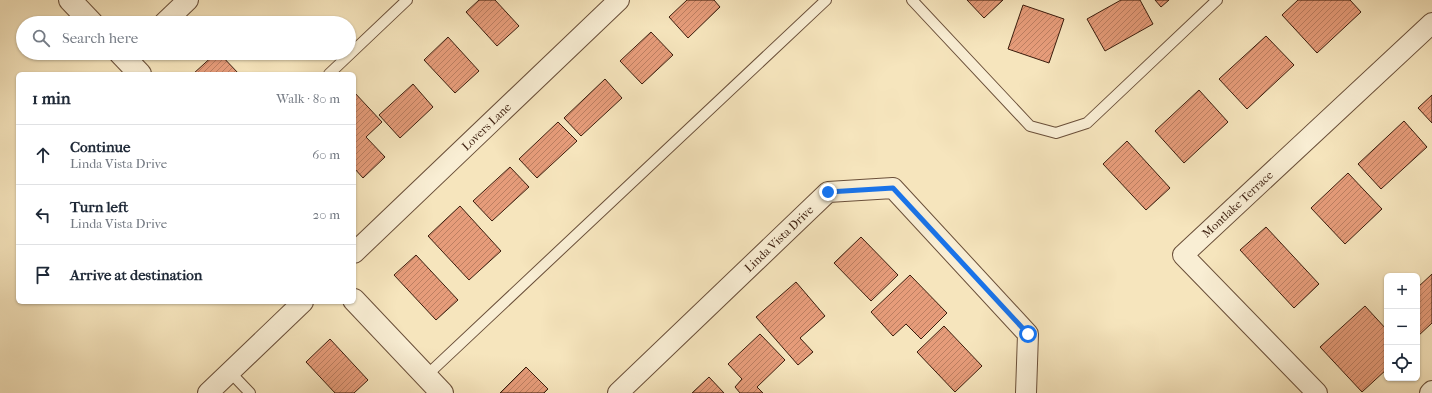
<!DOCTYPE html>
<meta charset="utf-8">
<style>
body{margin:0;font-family:"IM FELL French Canon",serif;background:#f2f2f3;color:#1f2937}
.controls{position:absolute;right:12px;bottom:12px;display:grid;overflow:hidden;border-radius:6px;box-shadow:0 1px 3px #0004}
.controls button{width:36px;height:36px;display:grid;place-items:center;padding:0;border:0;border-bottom:1px solid #e0e1e3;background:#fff;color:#1f2937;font:20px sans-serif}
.stop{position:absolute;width:12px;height:12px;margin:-9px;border:3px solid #1a73e8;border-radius:50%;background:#fff}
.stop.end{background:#1a73e8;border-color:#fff;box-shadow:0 1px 4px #0008}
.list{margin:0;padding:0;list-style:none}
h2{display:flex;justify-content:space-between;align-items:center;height:52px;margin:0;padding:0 16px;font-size:17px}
h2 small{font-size:13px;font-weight:400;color:#747a83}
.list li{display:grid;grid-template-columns:26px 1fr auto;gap:12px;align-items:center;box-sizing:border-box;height:60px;padding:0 16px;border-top:1px solid #e0e1e3}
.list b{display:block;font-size:15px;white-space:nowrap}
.list p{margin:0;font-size:13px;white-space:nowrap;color:#747a83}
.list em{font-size:13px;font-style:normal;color:#747a83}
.icon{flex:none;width:22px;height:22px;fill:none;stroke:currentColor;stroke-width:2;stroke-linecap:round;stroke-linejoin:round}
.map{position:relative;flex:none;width:1432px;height:393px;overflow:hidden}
.search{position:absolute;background:#fff;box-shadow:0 1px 3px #0004;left:16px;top:16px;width:340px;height:44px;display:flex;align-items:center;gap:10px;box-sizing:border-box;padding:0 14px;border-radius:22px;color:#747a83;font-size:15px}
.panel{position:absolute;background:#fff;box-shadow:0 1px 3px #0004;left:16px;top:72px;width:340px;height:232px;border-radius:6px}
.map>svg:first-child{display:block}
.building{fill:url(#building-hatch);stroke:#3b1d0d}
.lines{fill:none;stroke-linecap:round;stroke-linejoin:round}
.service-casing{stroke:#6a4f39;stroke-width:12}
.minor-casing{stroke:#6a4f39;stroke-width:22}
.tertiary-casing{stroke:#6a4f39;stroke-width:24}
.service{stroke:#f9eed4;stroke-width:10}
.minor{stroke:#f9eed4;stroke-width:20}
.tertiary{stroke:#f9eed4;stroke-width:22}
.route{stroke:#1a73e8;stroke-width:5}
.labels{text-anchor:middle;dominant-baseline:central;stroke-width:3.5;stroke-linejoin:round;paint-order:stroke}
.street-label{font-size:12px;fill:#3b1d0d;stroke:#f9eed4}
</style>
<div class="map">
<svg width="1432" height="393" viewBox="0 0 1432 393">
<defs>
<pattern id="building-hatch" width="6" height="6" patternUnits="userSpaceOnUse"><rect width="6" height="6" fill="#e69c7a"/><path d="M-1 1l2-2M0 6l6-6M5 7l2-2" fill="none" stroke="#bc7f62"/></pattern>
</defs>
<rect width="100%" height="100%" fill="#f6e5bd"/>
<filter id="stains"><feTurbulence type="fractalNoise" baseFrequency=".005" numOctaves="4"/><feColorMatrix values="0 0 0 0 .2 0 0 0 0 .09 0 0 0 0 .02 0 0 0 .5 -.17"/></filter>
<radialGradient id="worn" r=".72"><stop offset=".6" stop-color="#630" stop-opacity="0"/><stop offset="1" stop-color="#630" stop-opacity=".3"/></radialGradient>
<path class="building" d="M 479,0 L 495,0 L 519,26 L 497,46 L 466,12 Z
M 687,0 L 714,0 L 720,7 L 688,38 L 669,17 Z
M 967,0 L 1003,0 L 984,18 Z
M 1121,0 L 1140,0 L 1153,24 L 1105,51 L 1087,19 Z
M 1155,0 L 1169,0 L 1161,7 Z
M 1298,0 L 1350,0 L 1361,12 L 1317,53 L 1282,15 Z
M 1023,5 L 1064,19 L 1049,63 L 1008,49 Z
M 651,32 L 673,55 L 642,84 L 620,61 Z
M 1266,36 L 1294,65 L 1247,109 L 1219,79 Z
M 448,37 L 479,71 L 455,93 L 424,60 Z
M 216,53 L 219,53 L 239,74 L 193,74 Z
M 605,79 L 622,98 L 581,136 L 564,118 Z
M 413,84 L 433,107 L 400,138 L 379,115 Z
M 1199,90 L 1228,122 L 1184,163 L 1155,131 Z
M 354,92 L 382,122 L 366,137 L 385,157 L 363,178 L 354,168 Z
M 1432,95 L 1432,123 L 1418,108 Z
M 1404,121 L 1427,147 L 1381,189 L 1358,164 Z
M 558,122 L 577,141 L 537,178 L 519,159 Z
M 1127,141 L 1170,188 L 1146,210 L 1103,164 Z
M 510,167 L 529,187 L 492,221 L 473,201 Z
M 1348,173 L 1382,209 L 1345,244 L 1311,208 Z
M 460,206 L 501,251 L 469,280 L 428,236 Z
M 1266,227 L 1319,284 L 1294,308 L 1240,250 Z
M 861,237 L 898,275 L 871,301 L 834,263 Z
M 416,255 L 458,300 L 436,320 L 394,275 Z
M 1432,274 L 1432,323 L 1417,337 L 1417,288 Z
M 910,275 L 947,313 L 921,339 L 906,324 L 893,336 L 871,312 Z
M 796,282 L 825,316 L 800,338 L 813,352 L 798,365 L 756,317 Z
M 1365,306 L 1387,330 L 1387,369 L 1362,392 L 1320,347 Z
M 944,326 L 982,366 L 955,392 L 917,352 Z
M 760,334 L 785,360 L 757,387 L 763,393 L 740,393 L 735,387 L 742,379 L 728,364 Z
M 330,339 L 368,380 L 354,393 L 335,393 L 306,362 Z
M 526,367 L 548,389 L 544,393 L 500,393 Z
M 709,377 L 724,393 L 692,393 Z"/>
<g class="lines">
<g class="service-casing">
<path id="service" d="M 912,0 L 1030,126 L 1056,133 L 1087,123 L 1217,0
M 329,74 L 407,0
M 230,372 L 250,393
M 426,376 L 826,0"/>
</g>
<g class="minor-casing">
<g id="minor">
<path d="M 164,23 L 188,0"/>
<path id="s1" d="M 354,253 L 619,0"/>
<path d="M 208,393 L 303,302"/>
<path id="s2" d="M 618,393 L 828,192 L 893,188 L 1028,334 L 1026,393"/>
<path id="s3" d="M 1317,393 L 1183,255 L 1432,23"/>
<path d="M 1430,393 L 1432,391"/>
</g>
</g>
<g class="tertiary-casing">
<path id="tertiary" d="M 70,0 L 92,23
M 120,53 L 140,74
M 354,300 L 442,393"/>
</g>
<use href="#service" class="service"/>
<use href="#minor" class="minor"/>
<use href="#tertiary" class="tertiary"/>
</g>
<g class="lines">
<path class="route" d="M 828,192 L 893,188 L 1028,334"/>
</g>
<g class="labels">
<g class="street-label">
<text stroke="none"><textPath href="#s1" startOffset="183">Lovers Lane</textPath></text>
<text stroke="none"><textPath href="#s3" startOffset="267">Montlake Terrace</textPath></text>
<text stroke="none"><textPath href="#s2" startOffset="223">Linda Vista Drive</textPath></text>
</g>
</g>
<rect width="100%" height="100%" filter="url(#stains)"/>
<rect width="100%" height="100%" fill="url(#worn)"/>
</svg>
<div class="controls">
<button>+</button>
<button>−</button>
<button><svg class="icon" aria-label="locate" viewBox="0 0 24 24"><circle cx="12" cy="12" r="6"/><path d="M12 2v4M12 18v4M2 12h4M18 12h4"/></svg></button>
</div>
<div class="stop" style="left:1028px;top:334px"></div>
<div class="stop end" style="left:828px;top:192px"></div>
<div class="search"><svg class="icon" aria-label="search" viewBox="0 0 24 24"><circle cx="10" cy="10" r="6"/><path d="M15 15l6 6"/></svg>Search here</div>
<section class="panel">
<h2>1 min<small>Walk · 80 m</small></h2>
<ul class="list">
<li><svg class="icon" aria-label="ahead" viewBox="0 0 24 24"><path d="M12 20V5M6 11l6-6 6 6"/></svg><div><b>Continue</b><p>Linda Vista Drive</p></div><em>60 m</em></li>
<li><svg class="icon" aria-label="left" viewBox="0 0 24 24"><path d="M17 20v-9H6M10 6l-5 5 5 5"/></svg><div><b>Turn left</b><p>Linda Vista Drive</p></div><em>20 m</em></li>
<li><svg class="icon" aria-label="arrive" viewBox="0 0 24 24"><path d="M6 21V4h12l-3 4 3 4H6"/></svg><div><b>Arrive at destination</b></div></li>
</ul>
</section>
</div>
